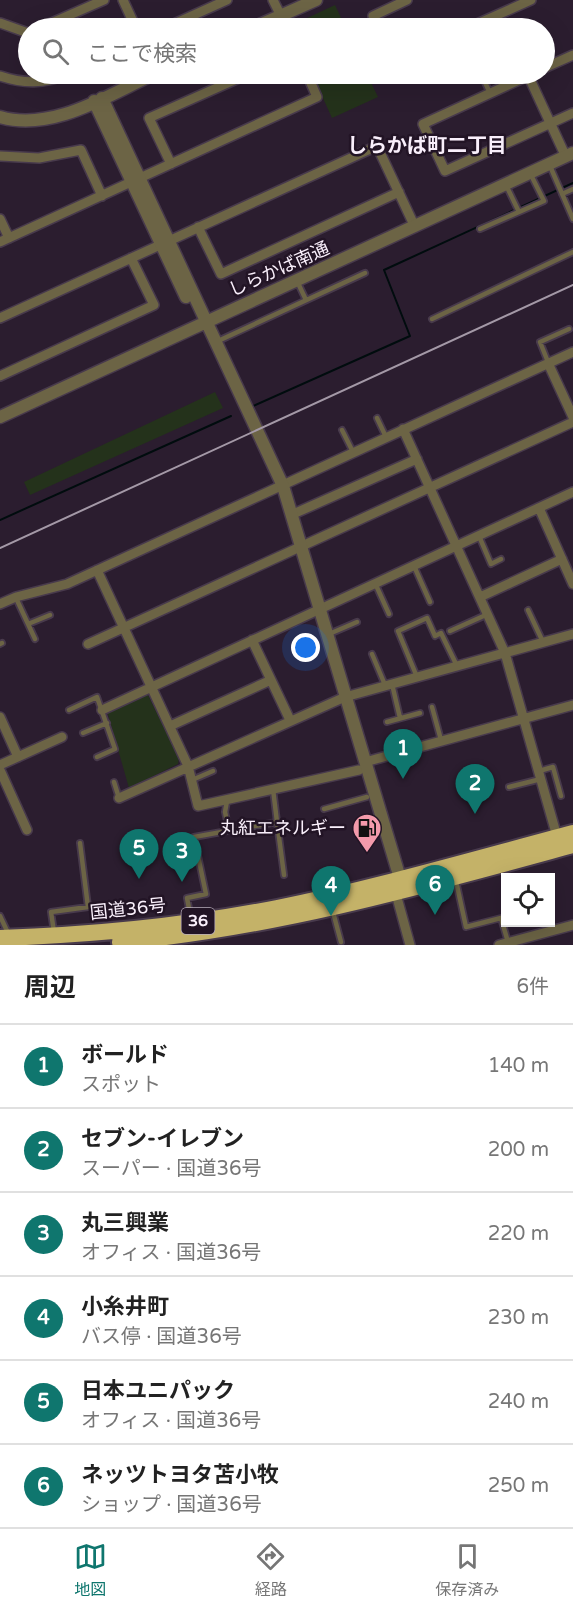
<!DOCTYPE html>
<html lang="ja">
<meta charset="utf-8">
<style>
body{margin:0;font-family:"Varela Round","Noto Sans JP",sans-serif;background:#f2f2f2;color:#222}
.controls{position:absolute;right:18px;bottom:18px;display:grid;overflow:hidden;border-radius:0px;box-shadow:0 6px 24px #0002}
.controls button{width:54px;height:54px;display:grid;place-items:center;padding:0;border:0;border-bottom:2px solid #e0e0e0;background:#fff;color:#222;font:30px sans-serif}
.you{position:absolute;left:306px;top:648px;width:21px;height:21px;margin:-15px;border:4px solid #fff;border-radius:50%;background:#1a73e8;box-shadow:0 0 0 9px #1a73e833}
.badge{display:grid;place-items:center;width:39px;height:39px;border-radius:50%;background:#0f766e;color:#fff;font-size:20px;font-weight:700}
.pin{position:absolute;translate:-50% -50px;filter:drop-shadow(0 2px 3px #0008)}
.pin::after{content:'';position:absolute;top:32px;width:21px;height:18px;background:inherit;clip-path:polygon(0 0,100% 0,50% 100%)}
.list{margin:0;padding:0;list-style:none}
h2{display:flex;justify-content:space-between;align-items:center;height:78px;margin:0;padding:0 24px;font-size:26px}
h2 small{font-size:20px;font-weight:400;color:#767676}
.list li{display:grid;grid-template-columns:39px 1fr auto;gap:18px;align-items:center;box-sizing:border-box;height:84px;padding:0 24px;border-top:2px solid #e0e0e0}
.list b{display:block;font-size:22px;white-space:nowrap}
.list p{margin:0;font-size:20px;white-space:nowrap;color:#767676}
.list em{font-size:20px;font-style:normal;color:#767676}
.icon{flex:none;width:33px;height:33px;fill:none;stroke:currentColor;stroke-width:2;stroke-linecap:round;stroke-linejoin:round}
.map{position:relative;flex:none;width:573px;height:945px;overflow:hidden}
.search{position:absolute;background:#fff;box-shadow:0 6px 24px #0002;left:18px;right:18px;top:18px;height:66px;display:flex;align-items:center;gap:15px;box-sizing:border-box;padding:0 21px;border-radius:33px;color:#767676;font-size:22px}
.sheet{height:582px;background:#fff}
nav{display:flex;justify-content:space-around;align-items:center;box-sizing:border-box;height:84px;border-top:2px solid #e0e0e0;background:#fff;font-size:16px;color:#767676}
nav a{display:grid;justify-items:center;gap:3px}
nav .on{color:#0f766e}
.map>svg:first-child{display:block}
.green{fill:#24321b}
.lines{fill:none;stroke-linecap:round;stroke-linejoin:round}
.stream{stroke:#000c0e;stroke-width:2}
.service-casing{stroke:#483a4c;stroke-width:8}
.minor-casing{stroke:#483a4c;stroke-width:12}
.tertiary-casing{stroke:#483a4c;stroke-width:15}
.trunk-casing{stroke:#483a4c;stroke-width:20}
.service{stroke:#6c6445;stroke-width:4.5}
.minor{stroke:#6c6445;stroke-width:9}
.tertiary{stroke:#6c6445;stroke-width:12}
.trunk{stroke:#c4b268;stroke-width:16}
.rail{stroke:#a499a7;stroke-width:2}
.labels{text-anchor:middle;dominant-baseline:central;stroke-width:5;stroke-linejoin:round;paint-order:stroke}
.shield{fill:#221425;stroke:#b8adbb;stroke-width:1.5}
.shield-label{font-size:16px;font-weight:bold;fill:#f9effb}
.street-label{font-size:18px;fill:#f9effb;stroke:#221425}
.poi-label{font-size:18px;fill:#f9effb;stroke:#221425;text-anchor:end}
.neighbourhood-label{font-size:20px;font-weight:bold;fill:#f9effb;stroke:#221425}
</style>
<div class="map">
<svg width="573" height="945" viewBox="0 0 573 945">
<rect width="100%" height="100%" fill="#2b1d2f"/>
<path class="green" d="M 335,5 L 346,28 L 291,28 L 290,26 Z
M 312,74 L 367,74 L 378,97 L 332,118 Z
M 215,392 L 223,408 L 30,495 L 24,482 Z
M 147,693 L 179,758 L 178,764 L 129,788 L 107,711 Z"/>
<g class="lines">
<path class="stream" d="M 251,407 L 410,336 L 384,270 L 573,183
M 0,520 L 231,416"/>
<g class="service-casing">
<path id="service" d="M 481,74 L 490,93
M 550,166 L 573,219
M 506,185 L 519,212
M 562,194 L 573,189
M 480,229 L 544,201 L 531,175
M 297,281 L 306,300
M 432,319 L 573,252
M 218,341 L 365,273
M 548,362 L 540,342 L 569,329
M 377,418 L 386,437
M 342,430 L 353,452
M 479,536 L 491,564 L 501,559
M 414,566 L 430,602
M 375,583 L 389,614
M 16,598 L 35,639
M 528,610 L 543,642
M 28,624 L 50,615
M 450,631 L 488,614
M 329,634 L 357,622
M 0,644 L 2,643
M 372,654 L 385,685
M 417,677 L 398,631 L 427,618 L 435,636 L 441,633 L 457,666
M 392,684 L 400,718
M 432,707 L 441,740
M 69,710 L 97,697 L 115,749 L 97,757
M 387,722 L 420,713
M 83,733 L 107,723
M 539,771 L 553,767 L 561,796
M 192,780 L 213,771
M 114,782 L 119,798
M 509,787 L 541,779
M 273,789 L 277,822
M 227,801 L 225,812 L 229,830
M 324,809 L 367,797
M 456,881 L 466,927 L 501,918 L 508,942
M 333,912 L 341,942
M 0,916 L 8,933
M 191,919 L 187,898 L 206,894 L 194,837 L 277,822 L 284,875
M 54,932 L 51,912 L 88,907 L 80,843"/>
</g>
<g class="minor-casing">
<path id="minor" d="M 123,0 L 136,28
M 273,0 L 287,28
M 0,23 L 28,33
M 40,28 L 104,0
M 165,28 L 227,0
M 378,28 L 373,16 L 407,0
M 468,28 L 531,0
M 544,68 L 573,55
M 532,74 L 423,124 L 445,171 L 573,113
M 528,75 L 566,157
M 0,76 C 24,84 44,84 68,74
M 0,156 L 39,158 L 81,150 L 102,196
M 171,164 L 149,118 L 248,74
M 0,219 L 9,238
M 198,227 L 221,274 L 399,192
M 0,242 L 317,97 L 307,74
M 0,318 L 377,146 L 415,227
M 548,363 L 573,417
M 0,376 L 154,305 L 131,258
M 403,429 L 505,653 L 558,840
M 539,508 L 573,584
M 291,515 L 417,459
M 97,570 L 188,766 L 198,806 L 359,770
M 480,597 L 562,559
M 0,604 L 16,597 L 67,584 L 573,352
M 252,640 L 290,720
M 88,644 L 573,422
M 102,710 L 573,492
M 0,717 L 18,757
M 170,726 L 271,680
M 365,762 L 573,705
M 0,765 L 62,737
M 0,770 L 27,830
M 119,798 L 345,697 L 573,634
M 396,894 L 410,945
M 499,945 L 573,925"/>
</g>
<g class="tertiary-casing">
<path id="tertiary" d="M 253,28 L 316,0
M 102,98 L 283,486 L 402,885
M 94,101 L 186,297
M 0,117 C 53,132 108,95 154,74
M 0,417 L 573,153"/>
</g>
<g class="trunk-casing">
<path id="trunk" d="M 0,938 C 92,935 186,926 277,908 C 376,888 475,859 573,833
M 120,942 C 275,928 423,886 573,845"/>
</g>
<use href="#service" class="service"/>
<use href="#minor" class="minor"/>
<use href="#tertiary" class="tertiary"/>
<use href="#trunk" class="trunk"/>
<path class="rail" d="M 0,548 L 573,285"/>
</g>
<defs>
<g id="fuel-pin" transform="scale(1.5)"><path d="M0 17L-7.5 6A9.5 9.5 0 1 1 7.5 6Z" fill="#f39aab" stroke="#221425"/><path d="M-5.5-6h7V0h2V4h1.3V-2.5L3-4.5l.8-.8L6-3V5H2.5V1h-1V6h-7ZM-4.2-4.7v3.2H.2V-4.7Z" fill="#111"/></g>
</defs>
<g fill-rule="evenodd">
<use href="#fuel-pin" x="367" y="828"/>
</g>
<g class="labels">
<rect class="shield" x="181.5" y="908" width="33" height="26" rx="4.5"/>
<g class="shield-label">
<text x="198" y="921">36</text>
</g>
<g class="street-label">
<text transform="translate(279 269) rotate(-24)">しらかば南通</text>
<text transform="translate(128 909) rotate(-6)">国道36号</text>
</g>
<g class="poi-label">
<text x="346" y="828">丸紅エネルギー</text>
</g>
<g class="neighbourhood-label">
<text x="427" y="146">しらかば町二丁目</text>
</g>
</g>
</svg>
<div class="controls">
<button><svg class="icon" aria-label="locate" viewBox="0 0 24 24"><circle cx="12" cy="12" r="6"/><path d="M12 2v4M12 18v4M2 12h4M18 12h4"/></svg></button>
</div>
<div class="you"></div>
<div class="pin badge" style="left:403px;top:779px">1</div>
<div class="pin badge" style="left:475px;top:814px">2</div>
<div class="pin badge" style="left:182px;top:882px">3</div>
<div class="pin badge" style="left:331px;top:916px">4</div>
<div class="pin badge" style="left:139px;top:879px">5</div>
<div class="pin badge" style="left:435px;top:915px">6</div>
<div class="search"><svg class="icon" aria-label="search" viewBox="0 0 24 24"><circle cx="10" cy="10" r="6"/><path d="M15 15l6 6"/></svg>ここで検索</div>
</div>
<section class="sheet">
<h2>周辺<small>6件</small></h2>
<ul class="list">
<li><span class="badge">1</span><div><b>ボールド</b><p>スポット</p></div><em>140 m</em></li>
<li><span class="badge">2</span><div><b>セブン-イレブン</b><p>スーパー · 国道36号</p></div><em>200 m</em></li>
<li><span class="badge">3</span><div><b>丸三興業</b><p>オフィス · 国道36号</p></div><em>220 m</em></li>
<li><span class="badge">4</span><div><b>小糸井町</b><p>バス停 · 国道36号</p></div><em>230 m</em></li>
<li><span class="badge">5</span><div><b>日本ユニパック</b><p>オフィス · 国道36号</p></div><em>240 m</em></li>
<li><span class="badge">6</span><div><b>ネッツトヨタ苫小牧</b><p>ショップ · 国道36号</p></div><em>250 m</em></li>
</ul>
</section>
<nav>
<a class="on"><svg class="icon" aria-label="map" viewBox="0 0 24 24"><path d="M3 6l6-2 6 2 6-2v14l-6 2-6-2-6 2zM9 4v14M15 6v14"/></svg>地図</a>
<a><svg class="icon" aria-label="directions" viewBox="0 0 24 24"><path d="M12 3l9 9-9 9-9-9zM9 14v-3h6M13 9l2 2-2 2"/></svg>経路</a>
<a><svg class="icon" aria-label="saved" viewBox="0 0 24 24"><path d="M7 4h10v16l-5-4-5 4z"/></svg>保存済み</a>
</nav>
